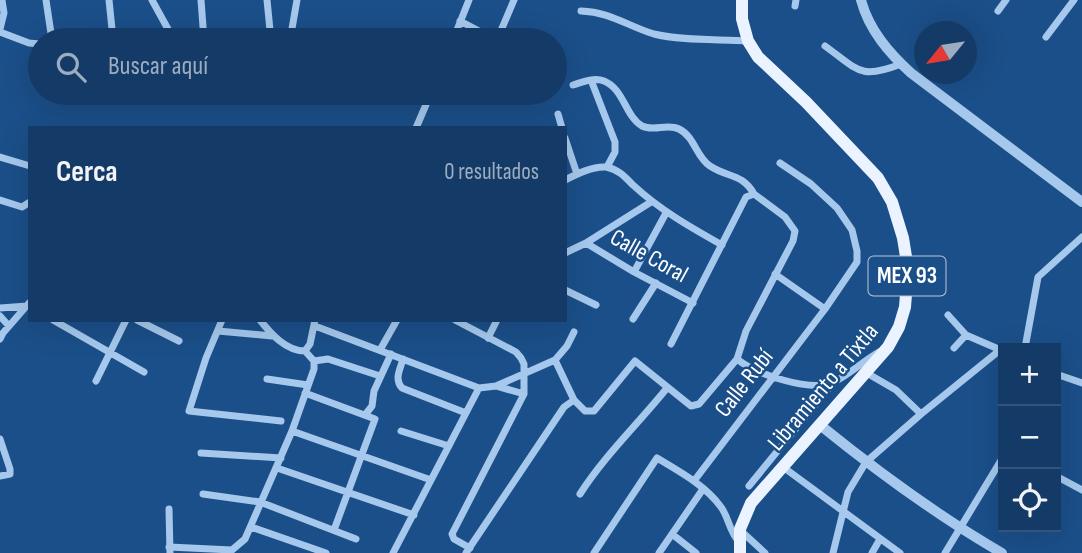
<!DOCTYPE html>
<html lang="es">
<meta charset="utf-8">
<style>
body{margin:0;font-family:"Sofia Sans Condensed",sans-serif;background:#1d426d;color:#f1f3f6}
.controls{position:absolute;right:21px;bottom:21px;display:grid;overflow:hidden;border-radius:0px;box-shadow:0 7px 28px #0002}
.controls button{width:63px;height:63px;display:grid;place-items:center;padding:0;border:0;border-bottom:2px solid #33557b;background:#143b67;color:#f1f3f6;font:35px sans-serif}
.compass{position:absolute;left:914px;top:21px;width:63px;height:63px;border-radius:50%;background:#143b67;box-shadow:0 7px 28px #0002;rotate:240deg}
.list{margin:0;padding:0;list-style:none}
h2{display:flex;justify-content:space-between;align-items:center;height:91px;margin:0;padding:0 28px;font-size:30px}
h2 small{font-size:23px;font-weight:400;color:#9dadc0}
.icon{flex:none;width:38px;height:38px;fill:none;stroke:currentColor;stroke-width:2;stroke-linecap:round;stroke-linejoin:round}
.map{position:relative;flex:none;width:1082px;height:553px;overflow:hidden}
.search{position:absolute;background:#143b67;box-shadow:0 7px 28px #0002;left:28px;top:28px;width:539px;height:77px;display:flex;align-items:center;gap:18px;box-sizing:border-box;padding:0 24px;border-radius:38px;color:#9dadc0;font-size:26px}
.panel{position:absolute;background:#143b67;box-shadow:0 7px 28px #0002;left:28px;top:126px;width:539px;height:196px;border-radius:0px}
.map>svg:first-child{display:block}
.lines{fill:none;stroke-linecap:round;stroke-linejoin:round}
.minor{stroke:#a5c8ec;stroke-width:7}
.tertiary{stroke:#a5c8ec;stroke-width:10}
.primary{stroke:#eaf3ff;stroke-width:12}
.labels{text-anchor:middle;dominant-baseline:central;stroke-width:5;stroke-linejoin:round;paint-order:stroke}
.shield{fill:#1b4f89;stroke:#bbcadc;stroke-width:2}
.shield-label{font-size:23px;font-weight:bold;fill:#fff}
.street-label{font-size:24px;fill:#fff;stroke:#1b4f89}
</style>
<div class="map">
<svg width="1082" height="553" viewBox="0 0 1082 553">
<rect width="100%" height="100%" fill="#1b4f89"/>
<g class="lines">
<path class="minor" d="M 46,0 L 52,40
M 152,0 L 174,40
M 201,0 L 204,40
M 267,0 L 271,40
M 795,6 L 796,0
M 581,11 C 611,12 627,26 654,34 C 680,41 721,39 748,41
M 998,11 L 1006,0
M 460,21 L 496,40
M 0,29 L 4,13 L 2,0
M 0,32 L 29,43 L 40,44
M 1046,37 L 1074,0
M 62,40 L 108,33 L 112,29 L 109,0
M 290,40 L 297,0
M 453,40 L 469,0
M 497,40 L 514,0
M 825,46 C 858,70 860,80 901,64
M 591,80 L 615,142 L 615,152 L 607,167
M 573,85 C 583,82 594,77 604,81 C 624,89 625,116 642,126 C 654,132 667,123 679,129 C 695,137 696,157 710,166 C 728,178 742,173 754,194
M 558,114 L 562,128
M 416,128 L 431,93
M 565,138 L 577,174
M 0,157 L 30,166
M 565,180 C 577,174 593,166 606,167 C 618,169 625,177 633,185 C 660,210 690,227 722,245
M 0,200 L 22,207 L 30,202
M 586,243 L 634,272 L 693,303
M 565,253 L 586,243 L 651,202
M 634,272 L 666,213
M 775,274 L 825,309
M 565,290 L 596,305
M 0,308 L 27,306
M 948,315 L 966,335 L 1003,351
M 0,316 L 9,326
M 633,319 L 656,283
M 53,320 L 144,372
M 137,320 L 179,341
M 222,320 L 206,358 L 189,411 L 281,421
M 260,320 C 271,334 286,351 305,351
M 455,320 L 516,352 L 521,358 L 524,364 L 524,394 L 452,534 L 454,539 L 470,548
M 315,326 L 479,388 L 496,386 L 555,360 L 567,346 L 574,332
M 218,331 L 272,336
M 488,338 L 497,320
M 0,339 L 3,333 L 30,302
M 671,344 L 746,197 L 754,194
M 954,348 L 966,335
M 1025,348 L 1038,277 L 1082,237
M 380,350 L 397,320
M 305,351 L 310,344 L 315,320
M 403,359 C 400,370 394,379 402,388 L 466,413
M 737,359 C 755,374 810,392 832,383 C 848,376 863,361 879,352
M 555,360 L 574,400 L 585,411 L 594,411 L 635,361 L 691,406 L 699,404 L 737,359 L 746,331 L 793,241 L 795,231 L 785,217 L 754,194
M 314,361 L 328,359 L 380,376
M 865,372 L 896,390 L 921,414
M 1056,374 L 1082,383
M 267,379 L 308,385
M 96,381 L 126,320
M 496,386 L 524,394
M 305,393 L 375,419 L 334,530
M 365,415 L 372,406 L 374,391 L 391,354
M 292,431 L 431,480
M 401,431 L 449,446
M 0,439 L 10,469 L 10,474 L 0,476
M 201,453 L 281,458
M 783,467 L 900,553
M 277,468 L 414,515
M 1056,476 L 1082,490
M 694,481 L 825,309 L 857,262 L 857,251 L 852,230 L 837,208 L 811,184 L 780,163
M 749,486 L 834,382
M 203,494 L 260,502 L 356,539
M 580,494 C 605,455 638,424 667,388
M 169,509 L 170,553
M 251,527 L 326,553
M 740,530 L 765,553
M 672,534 L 696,553
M 169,547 L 232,550 L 245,539 L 292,431 L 314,369 L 314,361 L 305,351
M 393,553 L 479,388
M 466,553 L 564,407 L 574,400
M 594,553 L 657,458 C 680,472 705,485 721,507 C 729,518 729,531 739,542
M 659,553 L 703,489
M 833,553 L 848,492 L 866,462 L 921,414 L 1000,350
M 872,553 L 880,539
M 945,553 L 1003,457"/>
<path class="tertiary" d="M 861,0 C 869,30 889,53 911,73 L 1082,202
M 820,425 C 878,472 938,516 1002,553"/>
<path class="primary" d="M 740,553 L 740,529 L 751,503 L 888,347 L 899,327 L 905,307 L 908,269 L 903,238 L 892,202 L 878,178 L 806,102 L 758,57 L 748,41 L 742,19 L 742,0"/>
</g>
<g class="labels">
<rect class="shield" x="868.5" y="256.5" width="77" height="39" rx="5"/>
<g class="shield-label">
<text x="907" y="276">MEX 93</text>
</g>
<g class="street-label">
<text transform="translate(649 256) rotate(29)">Calle Coral</text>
<text transform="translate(744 383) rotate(-52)">Calle Rubí</text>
<text transform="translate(823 387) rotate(-50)">Libramiento a Tixtla</text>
</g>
</g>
</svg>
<div class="controls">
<button>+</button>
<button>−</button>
<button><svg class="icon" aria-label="locate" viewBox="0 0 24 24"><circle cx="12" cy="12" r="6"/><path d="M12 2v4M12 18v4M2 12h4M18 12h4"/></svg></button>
</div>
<svg class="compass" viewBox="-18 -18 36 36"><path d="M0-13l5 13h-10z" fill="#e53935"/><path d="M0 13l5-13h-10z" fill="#9dadc0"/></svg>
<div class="search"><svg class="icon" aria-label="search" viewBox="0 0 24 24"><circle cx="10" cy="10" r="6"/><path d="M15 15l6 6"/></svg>Buscar aquí</div>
<section class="panel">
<h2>Cerca<small>0 resultados</small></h2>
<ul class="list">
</ul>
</section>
</div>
